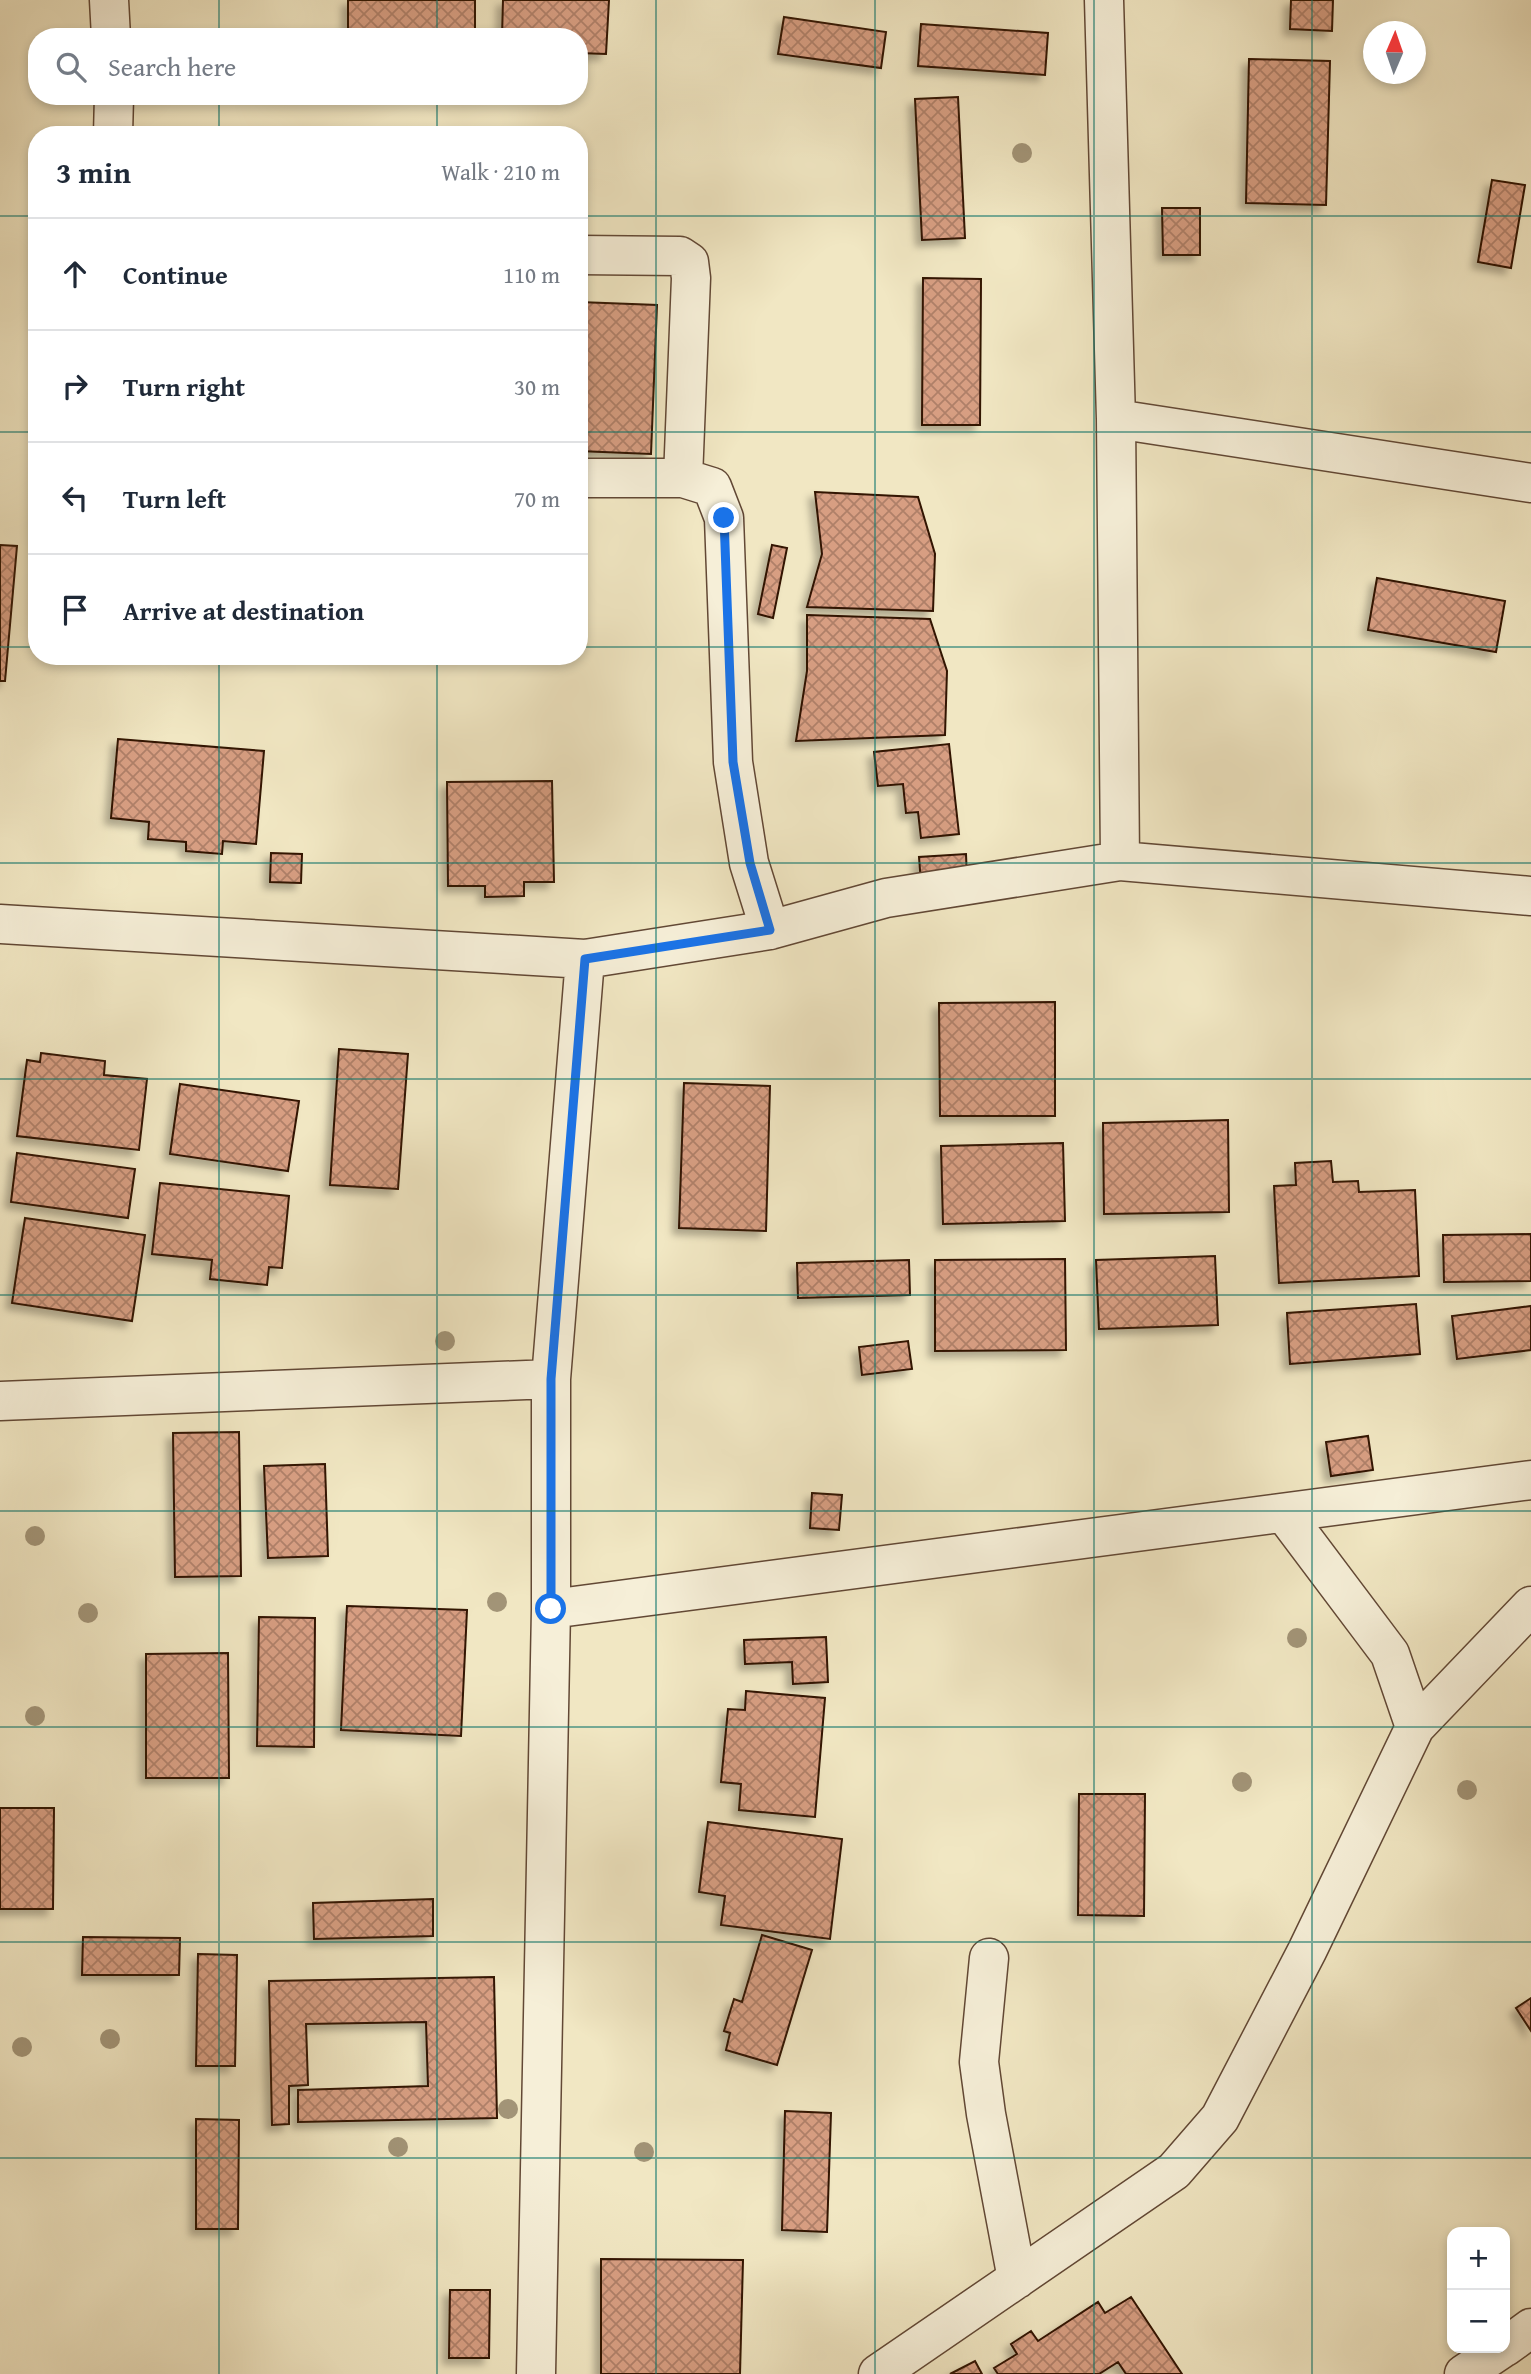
<!DOCTYPE html>
<meta charset="utf-8">
<style>
body{margin:0;font-family:"Gentium Book Plus",serif;background:#f6f6f7;color:#1f2937}
.controls{position:absolute;right:21px;bottom:21px;display:grid;overflow:hidden;border-radius:14px;box-shadow:0 4px 10px #0003}
.controls button{width:63px;height:63px;display:grid;place-items:center;padding:0;border:0;border-bottom:2px solid #e0e1e3;background:#fff;color:#1f2937;font:35px sans-serif}
.compass{position:absolute;left:1363px;top:21px;width:63px;height:63px;border-radius:50%;background:#fff;box-shadow:0 4px 10px #0003;rotate:2deg}
.stop{position:absolute;width:21px;height:21px;margin:-16px;border:5px solid #1a73e8;border-radius:50%;background:#fff}
.stop.end{background:#1a73e8;border-color:#fff;box-shadow:0 2px 7px #0008}
.list{margin:0;padding:0;list-style:none}
h2{display:flex;justify-content:space-between;align-items:center;height:91px;margin:0;padding:0 28px;font-size:30px}
h2 small{font-size:23px;font-weight:400;color:#747a83}
.list li{display:grid;grid-template-columns:46px 1fr auto;gap:21px;align-items:center;box-sizing:border-box;height:112px;padding:0 28px;border-top:2px solid #e0e1e3}
.list b{display:block;font-size:26px;white-space:nowrap}
.list em{font-size:23px;font-style:normal;color:#747a83}
.icon{flex:none;width:38px;height:38px;fill:none;stroke:currentColor;stroke-width:2;stroke-linecap:round;stroke-linejoin:round}
.map{position:relative;flex:none;width:1531px;height:2374px;overflow:hidden}
.search{position:absolute;background:#fff;box-shadow:0 4px 10px #0003;left:28px;top:28px;width:560px;height:77px;display:flex;align-items:center;gap:18px;box-sizing:border-box;padding:0 24px;border-radius:28px;color:#747a83;font-size:26px}
.panel{position:absolute;background:#fff;box-shadow:0 4px 10px #0003;left:28px;top:126px;width:560px;height:539px;border-radius:28px}
.map>svg:first-child{display:block}
.building{fill:url(#building-cross-hatch);stroke:#321306;stroke-width:2;filter:url(#shadow)}
.lines{fill:none;stroke-linecap:round;stroke-linejoin:round}
.minor-casing{stroke:#624835;stroke-width:41}
.minor{stroke:#f6efd8;stroke-width:38}
.tree{fill:#a29477}
.route{stroke:#1a73e8;stroke-width:9}
.grid{fill:none;stroke:#0f766e;stroke-width:2;stroke-opacity:0.55}
</style>
<div class="map">
<svg width="1531" height="2374" viewBox="0 0 1531 2374">
<defs>
<pattern id="building-cross-hatch" width="8" height="8" patternUnits="userSpaceOnUse" patternTransform="scale(1.75)"><rect width="8" height="8" fill="#d79e82"/><path d="M0 0l8 8M0 8l8-8" fill="none" stroke="#af8068"/></pattern>
<filter id="shadow"><feDropShadow dx="-6" dy="6" stdDeviation="3.5" flood-color="#0004"/></filter>
</defs>
<rect width="100%" height="100%" fill="#f1e7c3"/>
<filter id="stains"><feTurbulence type="fractalNoise" baseFrequency=".00286" numOctaves="4"/><feColorMatrix values="0 0 0 0 .2 0 0 0 0 .09 0 0 0 0 .02 0 0 0 .5 -.17"/></filter>
<radialGradient id="worn" r=".72"><stop offset=".6" stop-color="#630" stop-opacity="0"/><stop offset="1" stop-color="#630" stop-opacity=".3"/></radialGradient>
<path class="building" d="M 348,0 L 475,0 L 475,37 L 348,37 Z
M 503,0 L 609,0 L 606,54 L 579,53 L 579,37 L 502,37 Z
M 1291,0 L 1333,0 L 1332,31 L 1290,29 Z
M 784,17 L 886,32 L 881,68 L 778,54 Z
M 921,24 L 1048,33 L 1045,75 L 918,66 Z
M 1249,59 L 1330,61 L 1326,205 L 1246,203 Z
M 958,97 L 965,238 L 922,240 L 915,99 Z
M 1492,180 L 1525,185 L 1511,268 L 1478,262 Z
M 1162,208 L 1200,208 L 1200,255 L 1163,255 Z
M 923,278 L 981,279 L 980,425 L 922,425 Z
M 579,302 L 657,305 L 651,454 L 579,451 Z
M 815,492 L 918,497 L 935,554 L 933,611 L 807,607 L 822,554 Z
M 0,545 L 17,546 L 5,681 L 0,681 Z
M 772,545 L 787,548 L 773,618 L 758,614 Z
M 1377,578 L 1505,601 L 1496,652 L 1368,630 Z
M 807,615 L 930,619 L 947,671 L 945,735 L 796,741 L 807,671 Z
M 118,739 L 264,751 L 256,844 L 223,841 L 222,854 L 186,851 L 186,842 L 148,839 L 149,822 L 111,818 Z
M 949,744 L 959,834 L 921,838 L 918,812 L 906,813 L 903,784 L 878,786 L 874,752 Z
M 552,781 L 554,882 L 524,882 L 524,896 L 485,897 L 485,886 L 448,886 L 447,782 Z
M 271,853 L 302,854 L 301,883 L 270,882 Z
M 966,854 L 967,880 L 921,883 L 919,857 Z
M 1055,1002 L 1055,1116 L 940,1116 L 939,1003 Z
M 339,1049 L 408,1054 L 398,1189 L 330,1185 Z
M 41,1053 L 105,1061 L 104,1075 L 147,1079 L 139,1150 L 17,1136 L 27,1060 L 40,1062 Z
M 684,1083 L 770,1086 L 766,1231 L 679,1228 Z
M 180,1084 L 299,1101 L 288,1171 L 170,1154 Z
M 1228,1120 L 1229,1212 L 1104,1214 L 1103,1123 Z
M 1063,1143 L 1065,1221 L 943,1224 L 941,1146 Z
M 17,1153 L 135,1169 L 128,1218 L 11,1202 Z
M 1331,1161 L 1333,1182 L 1358,1181 L 1359,1192 L 1415,1190 L 1419,1276 L 1279,1283 L 1274,1186 L 1296,1185 L 1295,1163 Z
M 160,1183 L 289,1196 L 282,1268 L 269,1267 L 267,1285 L 210,1279 L 212,1260 L 152,1254 Z
M 25,1218 L 145,1235 L 132,1321 L 12,1303 Z
M 1531,1234 L 1531,1281 L 1444,1282 L 1443,1235 Z
M 1215,1256 L 1218,1325 L 1099,1329 L 1096,1260 Z
M 1065,1259 L 1066,1350 L 935,1351 L 935,1260 Z
M 909,1260 L 910,1295 L 798,1298 L 797,1263 Z
M 1416,1304 L 1420,1354 L 1290,1364 L 1287,1313 Z
M 1531,1306 L 1531,1350 L 1457,1359 L 1452,1316 Z
M 908,1341 L 912,1369 L 862,1375 L 859,1347 Z
M 239,1432 L 241,1576 L 175,1577 L 173,1433 Z
M 1368,1436 L 1373,1470 L 1331,1476 L 1326,1442 Z
M 325,1464 L 328,1556 L 268,1558 L 264,1466 Z
M 812,1493 L 842,1495 L 839,1530 L 810,1528 Z
M 347,1606 L 467,1610 L 461,1736 L 341,1730 Z
M 259,1617 L 315,1618 L 314,1747 L 257,1746 Z
M 826,1637 L 828,1682 L 793,1684 L 792,1662 L 745,1664 L 744,1640 Z
M 228,1653 L 229,1778 L 146,1778 L 146,1654 Z
M 746,1691 L 825,1698 L 815,1817 L 739,1810 L 741,1784 L 721,1782 L 728,1709 L 745,1710 Z
M 1079,1794 L 1145,1794 L 1144,1916 L 1078,1915 Z
M 0,1808 L 54,1808 L 53,1909 L 0,1909 Z
M 708,1822 L 842,1839 L 830,1939 L 721,1925 L 725,1896 L 699,1892 Z
M 433,1899 L 433,1936 L 314,1939 L 313,1903 Z
M 762,1935 L 812,1950 L 777,2065 L 726,2050 L 730,2033 L 724,2031 L 734,1999 L 742,2002 Z
M 83,1937 L 180,1938 L 179,1975 L 82,1975 Z
M 198,1954 L 237,1955 L 235,2066 L 196,2066 Z
M 494,1977 L 497,2118 L 298,2122 L 298,2090 L 428,2086 L 426,2022 L 306,2024 L 308,2085 L 289,2086 L 289,2124 L 272,2125 L 269,1981 Z
M 1531,1998 L 1531,2031 L 1516,2008 Z
M 785,2111 L 831,2113 L 827,2232 L 782,2230 Z
M 196,2119 L 239,2120 L 238,2229 L 196,2229 Z
M 601,2259 L 743,2260 L 740,2374 L 601,2374 Z
M 450,2290 L 490,2290 L 489,2358 L 449,2358 Z
M 1131,2297 L 1182,2374 L 1126,2374 L 1118,2362 L 1099,2374 L 998,2374 L 994,2368 L 1017,2354 L 1011,2344 L 1031,2331 L 1038,2341 L 1098,2302 L 1105,2313 Z
M 975,2361 L 982,2374 L 950,2374 Z"/>
<g class="lines">
<g class="minor-casing">
<path id="minor" d="M 109,0 L 111,37
M 1104,0 L 1116,419 L 1120,861
M 113,135 L 114,96
M 579,255 L 680,256 L 689,262 L 691,278 L 683,478
M 1116,419 L 1531,483
M 579,478 L 683,478 L 712,487 L 724,518 L 733,762 L 749,863 L 770,930
M 0,924 L 585,959 L 770,930 L 886,898 L 1120,861 L 1531,896
M 0,1401 L 551,1379
M 551,1609 L 1531,1480
M 1415,1727 L 1531,1606
M 989,1958 L 979,2062 L 986,2114 L 1017,2279
M 1505,2347 L 1531,2328
M 536,2374 L 551,1609 L 551,1379 L 585,959
M 878,2374 L 1174,2171 L 1220,2118 L 1307,1951 L 1415,1727 L 1390,1654 L 1284,1513
M 1464,2374 L 1503,2348"/>
</g>
<use href="#minor" class="minor"/>
</g>
<g class="tree">
<circle cx="1022" cy="153" r="10"/>
<circle cx="445" cy="1341" r="10"/>
<circle cx="35" cy="1536" r="10"/>
<circle cx="497" cy="1602" r="10"/>
<circle cx="88" cy="1613" r="10"/>
<circle cx="1297" cy="1638" r="10"/>
<circle cx="35" cy="1716" r="10"/>
<circle cx="1242" cy="1782" r="10"/>
<circle cx="1467" cy="1790" r="10"/>
<circle cx="110" cy="2039" r="10"/>
<circle cx="22" cy="2047" r="10"/>
<circle cx="508" cy="2109" r="10"/>
<circle cx="398" cy="2147" r="10"/>
<circle cx="644" cy="2152" r="10"/>
</g>
<g class="lines">
<path class="route" d="M 551,1609 L 551,1379 L 585,959 L 770,930 L 750,863 L 733,762 L 724,518"/>
</g>
<path class="grid" d="M 219,0 L 219,37M 437,0 L 437,37M 656,0 L 656,2374M 875,0 L 875,2374M 1094,0 L 1094,2374M 1312,0 L 1312,2374M 219,96 L 219,135M 437,96 L 437,135M 0,216 L 37,216M 579,216 L 1531,216M 0,432 L 37,432M 579,432 L 1531,432M 0,647 L 37,647M 579,647 L 1531,647M 219,656 L 219,2374M 437,656 L 437,2374M 0,863 L 1531,863M 0,1079 L 1531,1079M 0,1295 L 1531,1295M 0,1511 L 1531,1511M 0,1727 L 1531,1727M 0,1942 L 1531,1942M 0,2158 L 1531,2158"/>
<rect width="100%" height="100%" filter="url(#stains)"/>
<rect width="100%" height="100%" fill="url(#worn)"/>
</svg>
<div class="controls">
<button>+</button>
<button>−</button>
</div>
<svg class="compass" viewBox="-18 -18 36 36"><path d="M0-13l5 13h-10z" fill="#e53935"/><path d="M0 13l5-13h-10z" fill="#747a83"/></svg>
<div class="stop" style="left:551px;top:1609px"></div>
<div class="stop end" style="left:724px;top:518px"></div>
<div class="search"><svg class="icon" aria-label="search" viewBox="0 0 24 24"><circle cx="10" cy="10" r="6"/><path d="M15 15l6 6"/></svg>Search here</div>
<section class="panel">
<h2>3 min<small>Walk · 210 m</small></h2>
<ul class="list">
<li><svg class="icon" aria-label="ahead" viewBox="0 0 24 24"><path d="M12 20V5M6 11l6-6 6 6"/></svg><div><b>Continue</b></div><em>110 m</em></li>
<li><svg class="icon" aria-label="right" viewBox="0 0 24 24"><path d="M7 20v-9h11M14 6l5 5-5 5"/></svg><div><b>Turn right</b></div><em>30 m</em></li>
<li><svg class="icon" aria-label="left" viewBox="0 0 24 24"><path d="M17 20v-9H6M10 6l-5 5 5 5"/></svg><div><b>Turn left</b></div><em>70 m</em></li>
<li><svg class="icon" aria-label="arrive" viewBox="0 0 24 24"><path d="M6 21V4h12l-3 4 3 4H6"/></svg><div><b>Arrive at destination</b></div></li>
</ul>
</section>
</div>
